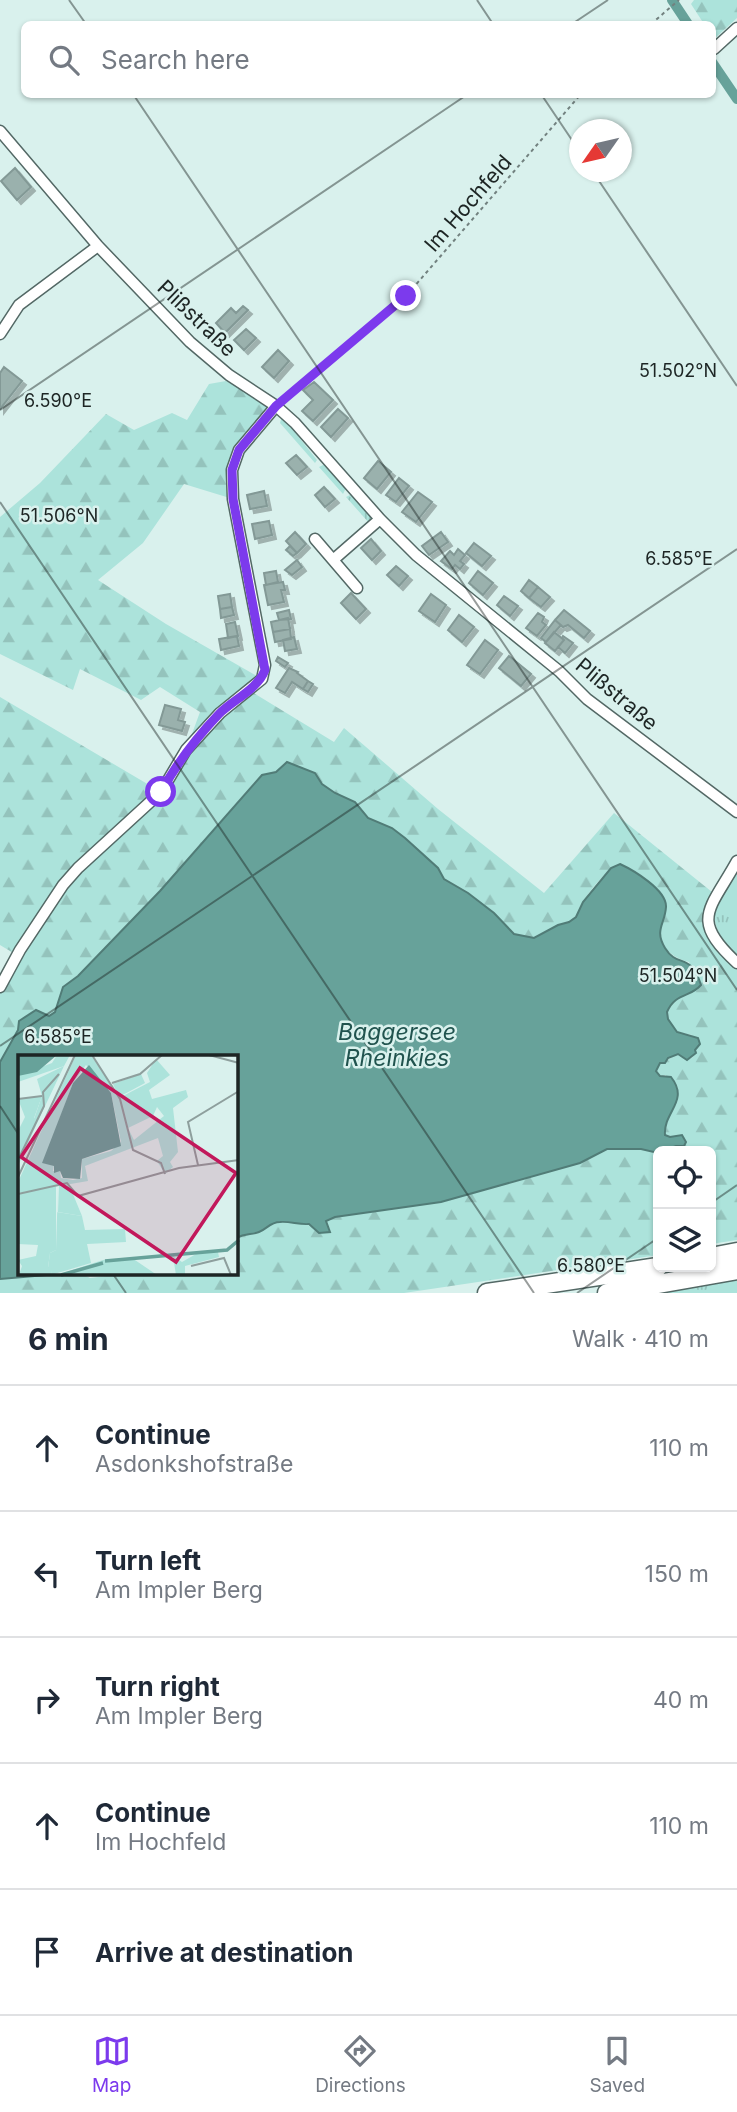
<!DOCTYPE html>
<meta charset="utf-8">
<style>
body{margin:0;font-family:Inter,sans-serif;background:#f2f2f3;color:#1f2937}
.controls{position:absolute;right:21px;bottom:21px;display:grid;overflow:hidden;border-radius:10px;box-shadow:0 2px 5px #0004}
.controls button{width:63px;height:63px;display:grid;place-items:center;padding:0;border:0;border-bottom:2px solid #e0e1e3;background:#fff;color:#1f2937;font:35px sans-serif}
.compass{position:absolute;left:569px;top:119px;width:63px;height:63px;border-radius:50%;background:#fff;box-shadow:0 2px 5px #0004;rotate:236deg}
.stop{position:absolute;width:21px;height:21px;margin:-16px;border:5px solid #7c3aed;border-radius:50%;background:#fff}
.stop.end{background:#7c3aed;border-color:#fff;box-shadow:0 2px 7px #0008}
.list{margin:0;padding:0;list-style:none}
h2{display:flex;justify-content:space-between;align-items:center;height:91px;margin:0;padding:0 28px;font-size:30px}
h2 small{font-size:23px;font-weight:400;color:#747a83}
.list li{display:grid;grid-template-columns:46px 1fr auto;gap:21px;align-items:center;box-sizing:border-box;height:126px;padding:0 28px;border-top:2px solid #e0e1e3}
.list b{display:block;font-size:26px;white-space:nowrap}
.list p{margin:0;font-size:23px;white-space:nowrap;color:#747a83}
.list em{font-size:23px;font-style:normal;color:#747a83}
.icon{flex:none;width:38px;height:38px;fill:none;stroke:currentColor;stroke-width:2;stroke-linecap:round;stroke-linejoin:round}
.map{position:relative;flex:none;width:737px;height:1293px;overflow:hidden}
.search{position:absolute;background:#fff;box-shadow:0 2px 5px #0004;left:21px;right:21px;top:21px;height:77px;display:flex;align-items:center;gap:18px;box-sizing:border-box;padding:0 24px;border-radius:10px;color:#747a83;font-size:26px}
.sheet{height:721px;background:#fff}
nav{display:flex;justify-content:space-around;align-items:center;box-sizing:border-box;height:98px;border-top:2px solid #e0e1e3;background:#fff;font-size:19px;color:#747a83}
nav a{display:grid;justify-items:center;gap:4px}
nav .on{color:#7c3aed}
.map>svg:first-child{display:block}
.grass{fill:url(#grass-tufts)}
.forest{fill:url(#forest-firs)}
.water{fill:#67a29a;stroke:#517c77;stroke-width:2}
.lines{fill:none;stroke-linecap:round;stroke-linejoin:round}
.canal{stroke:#67a29a;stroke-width:10}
.building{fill:#9ab1ad;stroke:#839996;stroke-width:2;filter:url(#shadow)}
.minor-casing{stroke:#536865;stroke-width:13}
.motorway-casing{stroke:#536865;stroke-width:21}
.path{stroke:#72817f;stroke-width:2;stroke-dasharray:3.5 3.5;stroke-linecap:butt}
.minor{stroke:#fff;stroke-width:10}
.motorway{stroke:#fff;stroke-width:18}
.route{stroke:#7c3aed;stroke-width:9}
.ticks{fill:none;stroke:#1d2524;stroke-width:2;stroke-opacity:0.45}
.labels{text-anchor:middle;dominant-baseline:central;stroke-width:5;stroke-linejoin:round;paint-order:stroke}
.street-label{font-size:21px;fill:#1d2524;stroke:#d9f1ed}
.water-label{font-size:23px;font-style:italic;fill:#20534e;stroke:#d9f1ed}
.inset-river{fill:none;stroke:#67a29a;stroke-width:3.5}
.inset-road{fill:none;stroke:#8e9f9d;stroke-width:2}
.view{fill:#c2185b;fill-opacity:0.15;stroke:#c2185b;stroke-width:3.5}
.inset-edge{fill:none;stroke:#1d2524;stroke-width:3.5}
.ticks-label{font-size:18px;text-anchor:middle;fill:#1d2524;stroke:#d9f1ed;stroke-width:5;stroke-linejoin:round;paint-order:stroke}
</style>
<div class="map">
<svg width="737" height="1293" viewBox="0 0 737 1293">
<defs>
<pattern id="grass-tufts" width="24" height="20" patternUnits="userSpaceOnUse" patternTransform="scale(1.75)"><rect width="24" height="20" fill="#ace3db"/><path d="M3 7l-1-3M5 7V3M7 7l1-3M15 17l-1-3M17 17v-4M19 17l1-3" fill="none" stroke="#94c3bc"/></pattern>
<pattern id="forest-firs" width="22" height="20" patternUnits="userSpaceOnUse" patternTransform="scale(1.75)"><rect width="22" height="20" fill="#ace3db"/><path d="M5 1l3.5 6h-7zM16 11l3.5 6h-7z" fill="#94c3bc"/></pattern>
<filter id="shadow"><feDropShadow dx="4" dy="4" stdDeviation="0" flood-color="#0004"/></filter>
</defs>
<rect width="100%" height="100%" fill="#d9f1ed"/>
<path class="grass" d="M 282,416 L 317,460 L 315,463 L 280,423 Z
M 325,464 L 346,488 L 343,494 L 319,467 Z
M 352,494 L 372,516 L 370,524 L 346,497 Z
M 737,870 L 737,956 C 702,919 713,909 737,870 Z
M 737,1278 L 737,1293 L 625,1293 Z"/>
<path class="forest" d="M 694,0 L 737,0 L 737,18 L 713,40 L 712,24 L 704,24 L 691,4 Z
M 226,381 L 276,406 L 239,450 L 233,499 L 184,484 L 143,543 L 98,580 L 166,624 L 262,679 L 186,750 L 200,712 L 160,687 L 141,700 L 80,669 L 73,690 L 0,654 L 0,517 L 40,483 L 106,414 L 134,430 L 172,413 L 187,420 L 209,384 Z
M 252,692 L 334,742 L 344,728 L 438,809 L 544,893 L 614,813 L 712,892 C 695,931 709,941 737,968 L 737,1240 L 711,1244 L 711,1151 L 666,1151 L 676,1146 L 670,1137 L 665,1135 L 664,1124 L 675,1106 L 666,1075 L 660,1076 L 656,1071 L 657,1066 L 678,1054 L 687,1060 L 693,1057 L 695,1050 L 692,1035 L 677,1032 L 668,1019 L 667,1012 L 676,998 L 698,989 L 689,962 C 671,958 655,944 660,923 C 662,915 667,910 665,902 C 663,888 632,869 620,864 C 605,871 590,890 582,904 C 579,909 578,915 574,919 C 571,921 540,936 534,938 L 514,934 L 494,913 L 468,893 L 444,879 L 438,868 L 405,838 L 392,828 L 368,818 L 355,802 L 335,793 L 322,784 L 315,773 L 275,772 L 261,775 L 160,891 L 78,976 L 63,987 L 56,1012 L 49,1016 L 42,1014 L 18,1030 L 0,1062 L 0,990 L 20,957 L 0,945 L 0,697 L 161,792 L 162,796 L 197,743 L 211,727 Z
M 607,1149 L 641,1149 L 658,1153 L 658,1255 L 404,1293 L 0,1293 L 0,1279 C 19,1278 77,1269 90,1278 L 123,1274 L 236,1274 L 236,1238 C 244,1234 249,1234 257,1232 C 263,1231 266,1225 271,1223 C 282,1218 318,1227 330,1231 L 326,1221 L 335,1217 L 441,1202 L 580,1163 Z"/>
<path class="water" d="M 287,762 L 315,773 L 322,784 L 335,793 L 355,802 L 368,818 L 392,828 L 405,838 L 438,868 L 444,879 L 468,893 L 494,913 L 514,934 L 534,938 L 558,925 L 569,922 L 576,917 L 583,902 L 611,868 L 620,864 C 633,870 667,890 666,907 C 665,924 654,930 665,948 C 678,969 690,951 701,985 C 690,998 676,992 667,1012 L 668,1019 L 677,1032 L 698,1038 L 700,1044 L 695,1050 L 696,1053 L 687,1060 L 678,1054 L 668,1058 L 665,1063 L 660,1063 L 656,1071 L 660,1076 L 671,1077 C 690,1101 663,1112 665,1135 L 670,1137 L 682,1135 L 686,1142 L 684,1146 L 676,1146 L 658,1153 L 641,1149 L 607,1149 L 580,1163 L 441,1202 L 335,1217 L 326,1221 L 330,1232 L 319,1233 L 309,1224 C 299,1225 290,1221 280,1222 C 270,1222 267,1229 259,1232 C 251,1235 246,1233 236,1238 L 236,1057 L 19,1057 L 19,1274 L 58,1274 L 0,1279 L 0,1062 L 18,1030 L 19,1021 L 36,1010 L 49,1016 L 55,1012 L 63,987 L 78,976 L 160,891 L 262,775 L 276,772 Z"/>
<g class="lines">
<path class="canal" d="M 672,0 L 688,24
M 712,62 L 737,99"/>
</g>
<path class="building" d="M 15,168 L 31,187 L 17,200 L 1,181 Z
M 243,306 L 248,310 L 225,333 L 216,323 L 231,308 L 236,313 Z
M 246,329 L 256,338 L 244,350 L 234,340 Z
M 278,350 L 289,361 L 274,378 L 262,367 Z
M 4,367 L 22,381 L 0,409 L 0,373 Z
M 314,382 L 333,400 L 313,421 L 302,411 L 313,400 L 303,390 Z
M 338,409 L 348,418 L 331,437 L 321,427 Z
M 296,455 L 307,467 L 297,475 L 286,463 Z
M 378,461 L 391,472 L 377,489 L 364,478 Z
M 399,478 L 409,486 L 396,502 L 386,495 Z
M 324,487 L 335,499 L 325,507 L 315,495 Z
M 264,491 L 267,506 L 250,509 L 247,495 Z
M 418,492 L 432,502 L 416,522 L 402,512 Z
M 269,521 L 272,535 L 255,539 L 252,524 Z
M 295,532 L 306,544 L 297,553 L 286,541 Z
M 441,532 L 448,542 L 429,555 L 422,546 Z
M 371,539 L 381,551 L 372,560 L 361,548 Z
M 474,543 L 491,556 L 482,566 L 466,553 Z
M 290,546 L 297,553 L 293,556 L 286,550 Z
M 458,549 L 465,555 L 460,561 L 464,564 L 460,569 L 455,565 L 452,569 L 441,561 L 450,551 L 454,555 Z
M 297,560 L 302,567 L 292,575 L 285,570 Z
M 396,566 L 408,576 L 399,586 L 387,575 Z
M 276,571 L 278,582 L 266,585 L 264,573 Z
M 478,571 L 493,583 L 483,595 L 469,583 Z
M 529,580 L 538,587 L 529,598 L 521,591 Z
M 283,582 L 285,590 L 281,590 L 284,602 L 268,605 L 264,585 Z
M 538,587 L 550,597 L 541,607 L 529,598 Z
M 351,593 L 366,609 L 356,619 L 341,603 Z
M 230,594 L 232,607 L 220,609 L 218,596 Z
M 431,594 L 446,605 L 435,622 L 419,611 Z
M 504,596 L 518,606 L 510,616 L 497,605 Z
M 232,607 L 234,615 L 221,618 L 220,609 Z
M 289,610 L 291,619 L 279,620 L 277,613 Z
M 564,610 L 590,631 L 584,638 L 568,625 L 563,627 L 555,620 Z
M 538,613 L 544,617 L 542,622 L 546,625 L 537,636 L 526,628 Z
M 459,615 L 474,627 L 462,642 L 448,630 Z
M 288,618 L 290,629 L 273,632 L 271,622 Z
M 555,620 L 561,625 L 546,642 L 541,638 Z
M 235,622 L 238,636 L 228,638 L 226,624 Z
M 290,629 L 291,639 L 275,642 L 273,632 Z
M 554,632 L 564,640 L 555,651 L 545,643 Z
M 237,636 L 239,646 L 221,650 L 219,639 Z
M 563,636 L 573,643 L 565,653 L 558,647 L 564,640 L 562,638 Z
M 294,637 L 297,649 L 285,651 L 283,640 Z
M 485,640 L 498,650 L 480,674 L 467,665 Z
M 509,656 L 531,674 L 521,686 L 499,668 Z
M 278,657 L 288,663 L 285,667 L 276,661 Z
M 289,668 L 298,672 L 297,673 L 308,681 L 303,689 L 292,682 L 285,693 L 276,688 Z
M 308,681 L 313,684 L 308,692 L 303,689 Z
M 165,705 L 181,709 L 178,720 L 185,722 L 182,731 L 159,725 Z"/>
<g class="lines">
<g class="minor-casing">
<path id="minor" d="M 714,49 L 737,28
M 0,131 L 98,246 L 190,342 L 229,375 L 276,406 L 295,423 L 380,519 L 416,555 L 559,671 L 587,699 L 737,812
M 0,334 L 19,305 L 98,246
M 315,539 L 333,560
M 357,588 L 333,560 L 380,519
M 737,861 C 710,910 689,919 737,963
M 0,987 L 20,950 L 63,885 L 78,868 L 161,792 L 186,750 L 220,713 L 262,679 L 265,665 L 233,499 L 232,470 L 239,450 L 276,406"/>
</g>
<g class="motorway-casing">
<path id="motorway" d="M 711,1257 L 737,1252
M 487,1293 L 658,1267
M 607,1293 L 737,1270"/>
</g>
<path class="path" d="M 651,24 L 679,0
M 285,399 L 406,296 L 581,94"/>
<use href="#minor" class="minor"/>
<use href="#motorway" class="motorway"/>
</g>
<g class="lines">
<path class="route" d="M 161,792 C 177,763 195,739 219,714 C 233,700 258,689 265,670 L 233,499 L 232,470 L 239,450 L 276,406 L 406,296"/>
</g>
<path class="ticks" d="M 69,0 L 86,24M 477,0 L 493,24M 572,24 L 608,0M 133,94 L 737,990M 541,94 L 580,152M 593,172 L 737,386M 0,410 L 468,94M 0,502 L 534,1293M 0,1046 L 737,549M 0,1106 L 19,1135M 711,1203 L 737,1185M 113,1274 L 126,1293M 577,1293 L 658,1238"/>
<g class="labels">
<g class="street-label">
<text transform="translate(468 203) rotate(-49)">Im Hochfeld</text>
<text transform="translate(197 318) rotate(44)">Plißstraße</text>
<text transform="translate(617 694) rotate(40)">Plißstraße</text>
</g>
<g class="water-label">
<text x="397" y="1032">Baggersee<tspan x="397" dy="26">Rheinkies</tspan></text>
</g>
</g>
<g transform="translate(18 1055)">
<rect width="220" height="220" fill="#d9f1ed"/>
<path d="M 39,0 L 52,0 L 46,11 L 0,27 L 0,21 L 34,8 ZM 24,41 L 16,63 L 20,66 L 0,111 L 0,76 L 7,62 L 0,44 ZM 48,129 L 52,132 L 64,161 L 40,157 L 41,130 ZM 38,131 L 38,195 L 32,198 L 30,212 L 35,212 L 33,220 L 1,220 L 4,211 L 0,205 L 18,201 L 20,190 L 0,189 L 0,139 ZM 114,203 L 139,220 L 39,220 L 85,205 Z" fill="#ace3db"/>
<path d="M 58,0 L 73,0 L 101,43 L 132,27 L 129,18 L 138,4 L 152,20 L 131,35 L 134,44 L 168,35 L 170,42 L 155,53 L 160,97 L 152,107 L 155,112 L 147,119 L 139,106 L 145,101 L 140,83 L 67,111 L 70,126 L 0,138 L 0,127 ZM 68,10 L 93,38 L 103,87 L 93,96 L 64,104 L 64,123 L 55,125 L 43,123 L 42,116 L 35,116 L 36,110 L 25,108 L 55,28 ZM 139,52 L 146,61 L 116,85 L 110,73 L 135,61 ZM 46,11 L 20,66 L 16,64 L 24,41 L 19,24 ZM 40,130 L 39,157 L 64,161 L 67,175 L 107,174 L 108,187 L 69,189 L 73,208 L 33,220 L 34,213 L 30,213 L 32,198 L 38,195 ZM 200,197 L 201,202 L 167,211 L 167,220 L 158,220 L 155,201 L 164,207 L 178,199 Z" fill="#ace3db" fill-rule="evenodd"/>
<path d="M 123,19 L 127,28 L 101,42 L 95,29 Z" fill="#ace3db"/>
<path d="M 0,0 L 39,0 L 19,17 L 0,21 ZM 71,10 L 93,38 L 103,91 L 64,104 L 62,124 L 45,123 L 42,116 L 36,118 L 36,111 L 24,108 L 55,28 Z" fill="#67a29a"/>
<path class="inset-river" d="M 87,206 L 209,195 L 221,185M 43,220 L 85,208"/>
<path class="inset-road" d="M 74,0 L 102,44 L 115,95 L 143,108 L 147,119M 191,0 L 221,8M 94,28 L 122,19 L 144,0M 0,44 L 24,41M 0,105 L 26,51 L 25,37 L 41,19M 180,110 L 170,67 L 221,36M 0,122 L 57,0M 0,139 L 49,128 L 60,141 L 161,113 L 221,105M 173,211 L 206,203 L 213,220"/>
<path class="view" d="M 62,13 L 218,118 L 158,207 L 3,102 Z"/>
<rect width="220" height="220" class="inset-edge"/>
</g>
<g class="ticks-label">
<text x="678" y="377">51.502°N</text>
<text x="58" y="407">6.590°E</text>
<text x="59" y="522">51.506°N</text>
<text x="679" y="565">6.585°E</text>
<text x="678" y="982">51.504°N</text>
<text x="58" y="1043">6.585°E</text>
<text x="591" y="1272">6.580°E</text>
</g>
</svg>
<div class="controls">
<button><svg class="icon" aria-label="locate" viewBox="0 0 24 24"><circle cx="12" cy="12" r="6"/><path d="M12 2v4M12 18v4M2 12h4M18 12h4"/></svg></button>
<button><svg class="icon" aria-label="layers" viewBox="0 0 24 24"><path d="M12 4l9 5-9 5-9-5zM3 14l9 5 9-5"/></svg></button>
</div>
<svg class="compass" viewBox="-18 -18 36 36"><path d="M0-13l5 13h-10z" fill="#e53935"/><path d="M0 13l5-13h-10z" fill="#747a83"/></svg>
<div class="stop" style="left:161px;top:792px"></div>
<div class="stop end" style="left:406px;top:296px"></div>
<div class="search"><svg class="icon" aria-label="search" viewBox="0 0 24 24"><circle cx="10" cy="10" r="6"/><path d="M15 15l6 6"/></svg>Search here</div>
</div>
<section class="sheet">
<h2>6 min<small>Walk · 410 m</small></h2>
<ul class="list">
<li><svg class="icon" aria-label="ahead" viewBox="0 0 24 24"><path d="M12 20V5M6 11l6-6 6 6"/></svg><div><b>Continue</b><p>Asdonkshofstraße</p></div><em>110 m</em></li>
<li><svg class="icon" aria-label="left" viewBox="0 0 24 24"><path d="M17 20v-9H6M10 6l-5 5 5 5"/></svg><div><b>Turn left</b><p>Am Impler Berg</p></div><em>150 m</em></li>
<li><svg class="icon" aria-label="right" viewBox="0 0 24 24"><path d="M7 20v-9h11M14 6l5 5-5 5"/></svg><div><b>Turn right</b><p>Am Impler Berg</p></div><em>40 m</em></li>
<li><svg class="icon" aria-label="ahead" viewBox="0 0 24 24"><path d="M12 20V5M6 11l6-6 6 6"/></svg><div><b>Continue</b><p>Im Hochfeld</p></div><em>110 m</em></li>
<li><svg class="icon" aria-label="arrive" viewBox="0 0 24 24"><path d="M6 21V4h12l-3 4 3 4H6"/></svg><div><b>Arrive at destination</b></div></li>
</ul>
</section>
<nav>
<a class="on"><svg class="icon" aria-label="map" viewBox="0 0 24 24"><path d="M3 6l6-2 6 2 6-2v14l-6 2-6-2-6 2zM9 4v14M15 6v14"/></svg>Map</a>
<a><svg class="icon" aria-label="directions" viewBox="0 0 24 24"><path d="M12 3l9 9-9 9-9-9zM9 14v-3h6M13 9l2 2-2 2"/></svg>Directions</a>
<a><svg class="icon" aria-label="saved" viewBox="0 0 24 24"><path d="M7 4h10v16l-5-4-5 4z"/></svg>Saved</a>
</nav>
